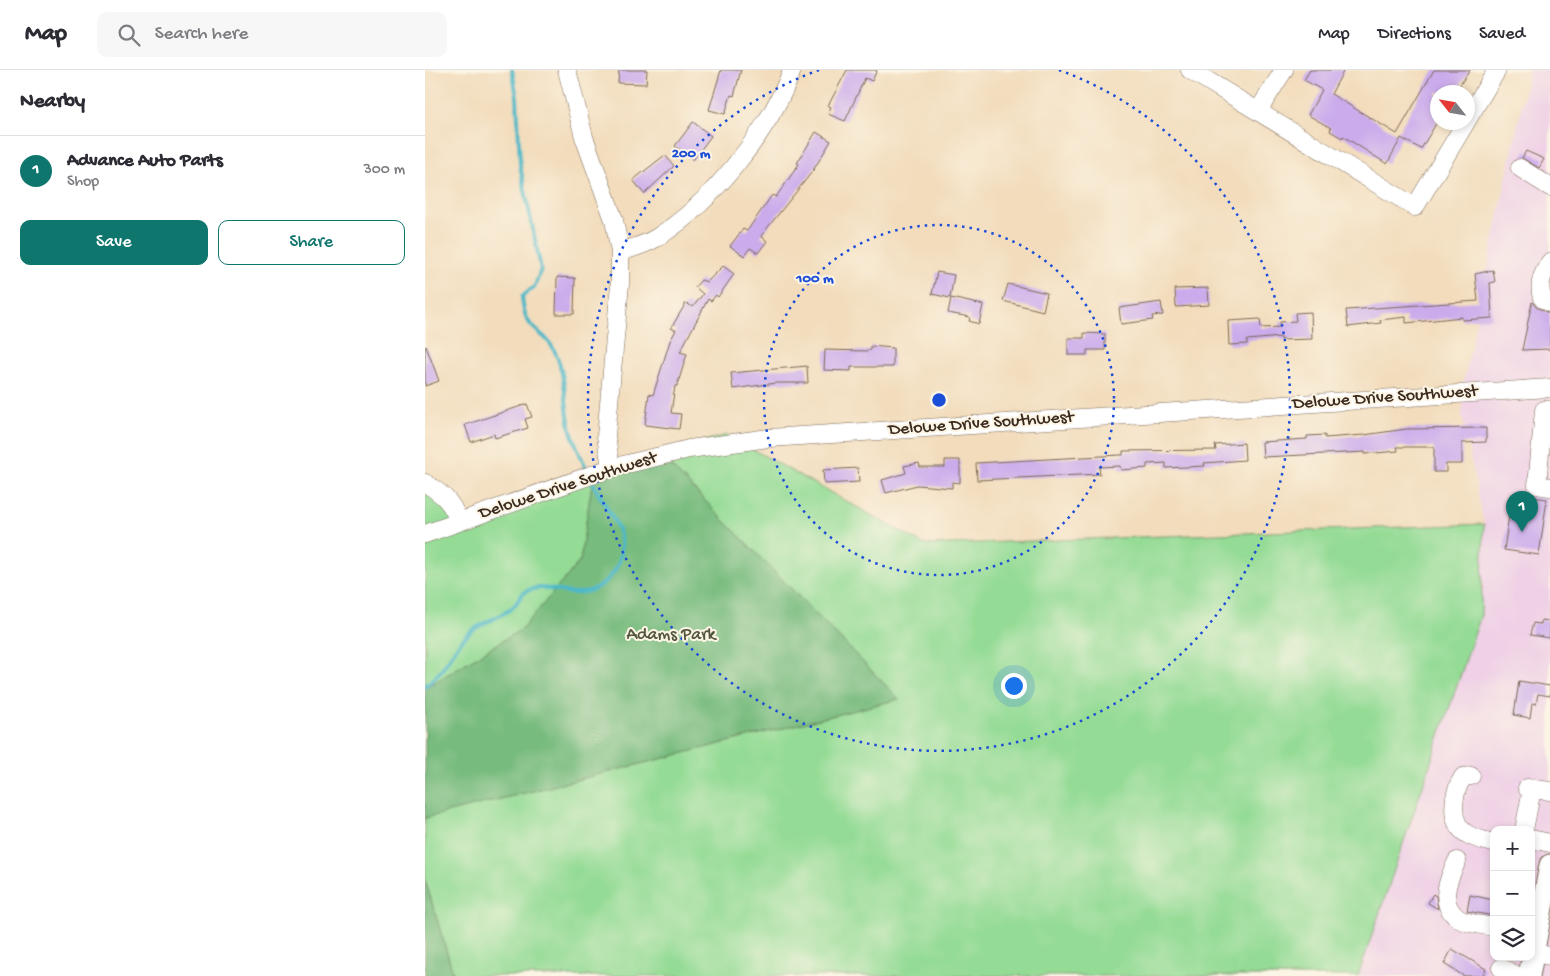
<!DOCTYPE html>
<meta charset="utf-8">
<style>
body{margin:0;font-family:"Gochi Hand",sans-serif;background:#f7f7f7;color:#2b2b33}
.controls{position:absolute;right:15px;bottom:15px;display:grid;overflow:hidden;border-radius:10px;box-shadow:0 2px 8px #0003}
.controls button{width:45px;height:45px;display:grid;place-items:center;padding:0;border:0;border-bottom:1px solid #e1e1e2;background:#fff;color:#2b2b33;font:25px sans-serif}
.compass{position:absolute;left:1005px;top:15px;width:45px;height:45px;border-radius:50%;background:#fff;box-shadow:0 2px 8px #0003;rotate:301deg}
.you{position:absolute;left:588px;top:615px;width:18px;height:18px;margin:-12px;border:4px solid #fff;border-radius:50%;background:#1a73e8;box-shadow:0 0 0 8px #1a73e833}
.badge{display:grid;place-items:center;width:32px;height:32px;border-radius:50%;background:#0f766e;color:#fff;font-size:16px;font-weight:700}
.pin{position:absolute;translate:-50% -41px;filter:drop-shadow(0 1px 2px #0008)}
.pin::after{content:'';position:absolute;top:26px;width:18px;height:15px;background:inherit;clip-path:polygon(0 0,100% 0,50% 100%)}
.list{margin:0;padding:0;list-style:none}
h2{display:flex;justify-content:space-between;align-items:center;height:65px;margin:0;padding:0 20px;font-size:21px}
h2 small{font-size:16px;font-weight:400;color:#7c7c81}
.list li{display:grid;grid-template-columns:32px 1fr auto;gap:15px;align-items:center;box-sizing:border-box;height:70px;padding:0 20px;border-top:1px solid #e1e1e2}
.list b{display:block;font-size:19px;white-space:nowrap}
.list p{margin:0;font-size:16px;white-space:nowrap;color:#7c7c81}
.list em{font-size:16px;font-style:normal;color:#7c7c81}
.actions{display:flex;gap:10px;padding:15px 20px}
.actions a{flex:1;padding:11px 0;border:1px solid #0f766e;border-radius:10px;text-align:center;font-size:18px;color:#0f766e}
.actions .main{background:#0f766e;color:#fff}
.icon{flex:none;width:28px;height:28px;fill:none;stroke:currentColor;stroke-width:2;stroke-linecap:round;stroke-linejoin:round}
.map{position:relative;flex:none;width:1125px;height:906px;overflow:hidden}
header{display:flex;align-items:center;gap:30px;box-sizing:border-box;height:70px;padding:0 25px;background:#fff;border-bottom:1px solid #e1e1e2}
header strong{font-size:24px}
nav{display:flex;gap:28px;margin-inline-start:auto;font-size:18px}
.search{width:350px;height:45px;background:#f7f7f7;display:flex;align-items:center;gap:12px;box-sizing:border-box;padding:0 18px;border-radius:10px;color:#7c7c81;font-size:19px}
main{display:flex}
aside{flex:1;background:#fff}
.map>svg:first-child{display:block}
.built{fill:#efd0e6;fill-rule:evenodd}
.green{fill:#94db95;stroke:#68825a}
.forest{fill:#77bb7e;stroke:#59724e}
.lines{fill:none;stroke-linecap:round;stroke-linejoin:round}
.stream{stroke:#4cb8c7;stroke-width:4}
.building{fill:#cbabec}
.minor-casing{stroke:#7b6855;stroke-width:19}
.major-casing{stroke:#7b6855;stroke-width:23}
.minor{stroke:#fff;stroke-width:18}
.major{stroke:#fff;stroke-width:21}
.ring{fill:none;stroke:#1d4ed8;stroke-width:2.5;stroke-dasharray:2.5 5}
.labels{text-anchor:middle;dominant-baseline:central;stroke-width:4;stroke-linejoin:round;paint-order:stroke}
.street-label{font-size:18px;fill:#3b2a1e;stroke:#fcf5e5}
.park-label{font-size:18px;fill:#51563c;stroke:#fcf5e5}
.centre{fill:#1d4ed8;stroke:#fcf5e5;stroke-width:2.5}
.ring-label{font-size:15px;text-anchor:middle;font-weight:bold;fill:#1d4ed8;stroke:#fcf5e5;stroke-width:4;stroke-linejoin:round;paint-order:stroke}
</style>
<header>
<strong>Map</strong>
<div class="search"><svg class="icon" aria-label="search" viewBox="0 0 24 24"><circle cx="10" cy="10" r="6"/><path d="M15 15l6 6"/></svg>Search here</div>
<nav><a>Map</a><a>Directions</a><a>Saved</a></nav>
</header>
<main>
<aside>
<h2>Nearby<small></small></h2>
<ul class="list">
<li><span class="badge">1</span><div><b>Advance Auto Parts</b><p>Shop</p></div><em>300 m</em></li>
</ul>
<div class="actions"><a class="main">Save</a><a>Share</a></div>
</aside>
<div class="map">
<svg width="1125" height="906" viewBox="0 0 1125 906">
<rect width="100%" height="100%" fill="#fcf5e5"/>
<filter id="ink" filterUnits="userSpaceOnUse"><feTurbulence type="fractalNoise" baseFrequency=".02" numOctaves="2"/><feDisplacementMap in="SourceGraphic" scale="10" xChannelSelector="R" yChannelSelector="G"/><feConvolveMatrix kernelMatrix="1 2 1 2 8 2 1 2 1" color-interpolation-filters="sRGB"/></filter>
<filter id="wash" filterUnits="userSpaceOnUse"><feTurbulence type="fractalNoise" baseFrequency=".0096" numOctaves="4" result="noise"/><feDisplacementMap in="SourceGraphic" scale="20" xChannelSelector="R" yChannelSelector="G"/><feGaussianBlur stdDeviation="1.12" result="paint"/><feColorMatrix in="noise" values="0 0 0 0 0 0 0 0 0 0 0 0 0 0 0 0 0 1.4 0 .05"/><feComposite in="paint" operator="in"/></filter>
<g filter="url(#wash)">
<rect width="100%" height="100%" fill="#f2dcbc"/>
<path class="built" d="M 1104,0 L 1125,0 L 1125,906 L 933,906 L 1056,545 L 1059,454 L 1037,346 L 1037,320 ZM 1069,760 L 1106,760 L 1106,887 L 1069,887 Z"/>
<path class="green" d="M 302,365 L 500,475 L 1059,454 L 1056,545 L 933,906 L 29,906 L 0,809 L 0,748 L 474,629 L 245,395 L 271,373 Z
M 169,401 L 155,491 L 97,559 L 0,618 L 0,413 L 37,448 Z"/>
<path class="forest" d="M 245,395 L 474,629 L 0,748 L 0,618 L 97,559 L 155,491 L 169,401 Z
M 0,810 L 29,906 L 0,906 Z"/>
<g class="lines">
<path class="stream" d="M 87,0 L 92,27 L 95,96 L 116,199 L 110,216 L 97,227 C 100,266 119,256 131,284 C 140,305 140,330 144,352 C 147,370 156,386 163,402
M 0,616 C 23,600 24,581 43,564 C 56,552 75,548 88,537 C 93,533 95,525 100,522 C 116,513 131,522 148,523 C 179,524 202,496 195,465 C 191,448 174,428 167,411"/>
</g>
<g id="blocks">
<path class="building" d="M 194,0 L 222,0 L 221,14 L 193,13 Z
M 296,0 L 316,0 L 309,26 L 306,25 L 300,44 L 284,40 Z
M 422,0 L 452,0 L 447,11 L 440,8 L 420,51 L 403,44 L 406,37 L 403,36 Z
M 885,0 L 919,0 L 906,24 L 972,64 L 1009,0 L 1045,0 L 1030,22 L 1012,22 L 1012,52 L 996,79 L 976,68 L 962,94 L 918,66 L 917,68 L 905,61 L 906,58 L 883,45 L 897,20 L 879,10 Z
M 268,52 L 286,66 L 268,90 L 250,76 Z
M 391,62 L 406,71 L 387,102 L 336,166 L 342,171 L 333,183 L 325,178 L 319,186 L 305,176 L 318,159 L 322,161 L 347,125 L 351,127 L 374,94 L 372,93 Z
M 1101,81 L 1119,89 L 1114,98 L 1097,88 Z
M 240,85 L 249,96 L 219,124 L 208,110 Z
M 298,196 L 309,204 L 293,227 L 291,225 L 286,231 L 283,229 L 255,282 L 262,284 L 252,316 L 250,316 L 246,343 L 256,344 L 254,359 L 220,355 L 224,324 L 228,325 L 245,271 L 251,260 L 246,258 L 261,233 L 268,237 L 278,224 L 270,217 L 276,210 L 282,212 Z
M 1068,200 L 1070,212 L 1065,213 L 1067,248 L 1037,250 L 1037,247 L 981,253 L 981,247 L 955,250 L 956,253 L 923,257 L 921,240 L 1053,231 L 1050,204 Z
M 512,202 L 529,205 L 525,228 L 507,224 Z
M 132,207 L 150,208 L 149,244 L 131,244 Z
M 583,214 L 622,223 L 618,241 L 578,231 Z
M 783,218 L 784,235 L 751,237 L 750,219 Z
M 526,228 L 558,235 L 554,254 L 544,251 L 545,247 L 523,243 Z
M 736,232 L 738,245 L 727,246 L 728,250 L 696,254 L 694,238 Z
M 1107,232 L 1111,237 L 1125,244 L 1125,279 L 1097,280 Z
M 886,242 L 887,269 L 856,270 L 856,267 L 822,270 L 822,274 L 804,275 L 803,251 L 835,249 L 836,258 L 855,257 L 855,252 L 871,251 L 870,243 Z
M 659,263 L 680,264 L 680,280 L 662,280 L 662,285 L 643,285 L 643,268 L 659,268 Z
M 1,276 L 14,311 L 0,316 L 0,277 Z
M 446,276 L 468,278 L 468,297 L 426,297 L 426,301 L 399,300 L 400,280 L 441,281 L 446,280 Z
M 382,296 L 383,313 L 351,313 L 308,319 L 306,303 Z
M 102,334 L 107,347 L 100,349 L 103,358 L 70,368 L 69,364 L 46,372 L 40,355 Z
M 1061,358 L 1061,372 L 1037,373 L 1037,394 L 1021,394 L 1021,402 L 1009,402 L 1009,377 L 972,377 L 973,381 L 940,384 L 940,382 L 838,387 L 837,372 L 882,369 L 882,366 L 900,365 L 900,368 L 939,365 L 981,359 Z
M 819,373 L 820,390 L 779,393 L 780,396 L 741,398 L 741,393 L 722,394 L 722,398 L 696,400 L 695,396 L 674,397 L 675,404 L 552,410 L 551,393 L 695,385 L 698,385 L 698,381 L 791,380 L 790,375 Z
M 520,390 L 535,390 L 535,413 L 527,412 L 527,418 L 492,415 L 461,423 L 457,410 L 481,403 L 479,396 L 494,393 L 495,397 L 520,397 Z
M 433,398 L 434,412 L 399,414 L 398,400 Z
M 1087,424 L 1122,429 L 1114,485 L 1079,480 Z
M 1116,550 L 1125,551 L 1125,568 L 1105,565 L 1108,553 L 1116,554 Z
M 1094,611 L 1125,616 L 1125,626 L 1113,624 L 1111,634 L 1107,633 L 1105,648 L 1089,645 Z
M 1008,824 L 1011,826 L 1013,839 L 1003,833 Z
M 1045,825 L 1069,830 L 1069,846 L 1042,841 Z
M 1027,879 L 1061,899 L 1057,906 L 1039,906 L 1019,894 Z"/>
</g>
</g>
<g filter="url(#ink)">
<use href="#blocks" fill-opacity="0" stroke="#7b6855" stroke-width="1"/>
<g class="lines">
<g class="minor-casing">
<path id="minor" d="M 142,0 L 159,67 L 189,150 L 195,182 L 195,214 L 181,366 L 186,398
M 765,0 L 990,137 L 1041,52
M 833,41 L 859,0
M 1042,50 L 1072,0
M 1095,98 L 1125,117
M 195,182 C 207,178 220,175 231,168 C 285,135 346,59 367,0
M 1125,192 C 1117,205 1113,213 1117,228 L 1125,233
M 1125,340 L 1119,340 L 1112,415 L 1125,417
M 0,413 C 18,424 27,432 34,452
M 0,464 L 186,398 L 264,379 L 344,368 L 1125,318
M 1046,706 L 1038,707 C 1028,722 1023,753 1042,764 C 1050,769 1060,771 1069,773
M 1102,718 L 1125,721
M 1099,760 L 1107,719
M 1106,769 L 1125,773
M 1032,791 C 1023,809 1012,834 1034,849 C 1042,854 1059,855 1069,857
M 1109,883 L 1125,886
M 1076,898 L 1093,906"/>
</g>
<g class="major-casing">
<path id="major" d="M 1104,906 L 1125,795"/>
</g>
<use href="#minor" class="minor"/>
<use href="#major" class="major"/>
</g>
</g>
<g class="ring">
<circle cx="514" cy="330" r="175"/>
<path d="M634 0A351 351 0 1 1 394 0"/>
</g>
<g class="labels">
<g class="street-label">
<text transform="translate(960 328) rotate(-4)">Delowe Drive Southwest</text>
<text transform="translate(556 354) rotate(-4)">Delowe Drive Southwest</text>
<text transform="translate(143 416) rotate(-18)">Delowe Drive Southwest</text>
</g>
<g class="park-label">
<text x="246" y="565">Adams Park</text>
</g>
</g>
<circle cx="514" cy="330" r="8" class="centre"/>
<g class="ring-label">
<text x="266" y="87">200 m</text>
<text x="390" y="212">100 m</text>
</g>
</svg>
<div class="controls">
<button>+</button>
<button>−</button>
<button><svg class="icon" aria-label="layers" viewBox="0 0 24 24"><path d="M12 4l9 5-9 5-9-5zM3 14l9 5 9-5"/></svg></button>
</div>
<svg class="compass" viewBox="-18 -18 36 36"><path d="M0-13l5 13h-10z" fill="#e53935"/><path d="M0 13l5-13h-10z" fill="#7c7c81"/></svg>
<div class="you"></div>
<div class="pin badge" style="left:1097px;top:462px">1</div>
</div>
</main>
